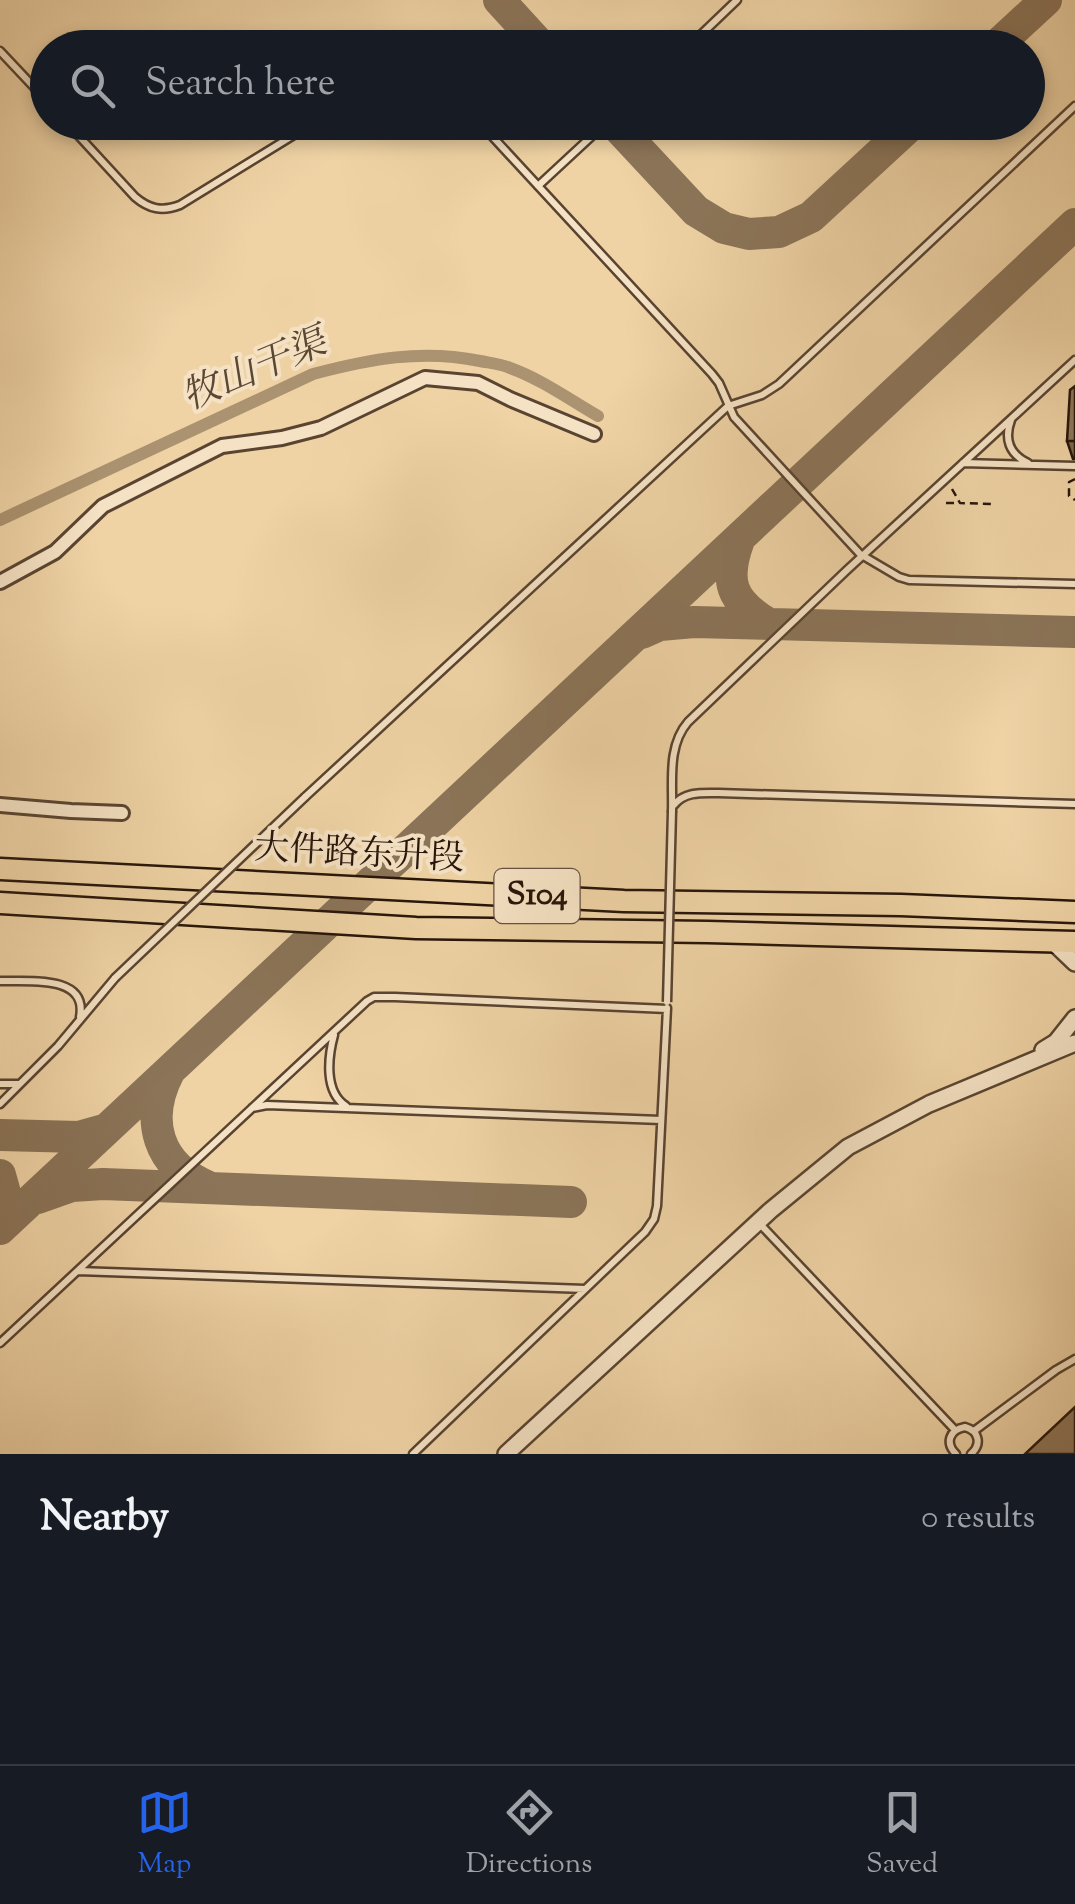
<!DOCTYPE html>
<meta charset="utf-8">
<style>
body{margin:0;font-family:"Sorts Mill Goudy","Noto Serif SC",serif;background:#242831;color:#f1f3f6}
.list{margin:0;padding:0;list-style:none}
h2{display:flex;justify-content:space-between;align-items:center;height:130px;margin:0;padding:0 40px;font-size:42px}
h2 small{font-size:32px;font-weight:400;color:#9ea1a6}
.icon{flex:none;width:55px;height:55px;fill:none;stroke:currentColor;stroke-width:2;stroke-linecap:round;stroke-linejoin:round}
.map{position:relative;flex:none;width:1075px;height:1454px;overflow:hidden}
.search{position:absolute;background:#171b24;box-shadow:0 5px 15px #0003;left:30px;right:30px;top:30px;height:110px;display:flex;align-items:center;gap:25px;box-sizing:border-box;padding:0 35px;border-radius:55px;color:#9ea1a6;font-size:38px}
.sheet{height:310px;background:#171b24}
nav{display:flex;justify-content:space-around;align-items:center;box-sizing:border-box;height:140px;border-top:2px solid #363941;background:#171b24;font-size:28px;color:#9ea1a6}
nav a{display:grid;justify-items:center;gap:5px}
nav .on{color:#2563eb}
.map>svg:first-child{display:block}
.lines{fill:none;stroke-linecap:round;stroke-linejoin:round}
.canal{stroke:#ab9270;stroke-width:12}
.taxiway{stroke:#8b7458;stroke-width:32}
.service-casing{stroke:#594431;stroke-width:11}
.minor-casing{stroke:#594431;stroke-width:18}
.tertiary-casing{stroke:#594431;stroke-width:20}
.primary-casing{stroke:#27150a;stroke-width:25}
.path{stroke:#27150a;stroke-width:2.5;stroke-dasharray:8 5;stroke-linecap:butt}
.service{stroke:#f5e2c4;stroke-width:6}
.minor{stroke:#f5e2c4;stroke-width:12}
.tertiary{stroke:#f5e2c4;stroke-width:15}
.primary{stroke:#efd3a5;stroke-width:20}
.service-bridge-casing{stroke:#594431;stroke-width:11;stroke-linecap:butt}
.service-bridge{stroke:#f5e2c4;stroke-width:6}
.wall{fill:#7b674e;stroke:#27150a;stroke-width:2.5}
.building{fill:#8f785b;stroke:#27150a;stroke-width:2.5}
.labels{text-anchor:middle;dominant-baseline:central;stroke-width:8;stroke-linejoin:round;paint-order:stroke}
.shield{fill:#f5e2c4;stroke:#655242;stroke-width:2.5}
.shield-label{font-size:32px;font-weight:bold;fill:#27150a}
.street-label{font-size:35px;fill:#27150a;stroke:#f5e2c4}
.water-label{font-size:38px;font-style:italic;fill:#5c4733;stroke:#f5e2c4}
</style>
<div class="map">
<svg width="1075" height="1454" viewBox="0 0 1075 1454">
<rect width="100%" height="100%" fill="#efd3a5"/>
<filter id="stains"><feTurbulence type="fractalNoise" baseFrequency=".002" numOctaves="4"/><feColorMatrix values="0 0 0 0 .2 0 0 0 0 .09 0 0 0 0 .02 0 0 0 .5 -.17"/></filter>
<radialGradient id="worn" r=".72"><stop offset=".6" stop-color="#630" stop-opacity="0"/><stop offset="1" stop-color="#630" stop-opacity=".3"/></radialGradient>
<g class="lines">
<path class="canal" d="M 0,520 L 313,374 C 370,359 421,349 480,361 C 490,363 501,364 510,368 C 541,379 570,400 598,416"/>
<path class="taxiway" d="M 499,0 L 543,48
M 994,48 L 1046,0
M 613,122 L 696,211 L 724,228 L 749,234 L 779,232 L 811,217 L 914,122
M 739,540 C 724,581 730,601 769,624
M 642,633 L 660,625 L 694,622 L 1075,632
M 169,1072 C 144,1120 157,1166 209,1187
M 0,1135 L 79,1137 L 104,1130
M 0,1175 L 5,1193 L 0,1218
M 38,1198 L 72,1186 L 103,1184 L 571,1202
M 0,1229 L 1075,224"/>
<g class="service-casing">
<path id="service" d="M 687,48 L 737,0
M 0,51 L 48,102
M 66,122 L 135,197 C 149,209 162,212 180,205 L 315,122
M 479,122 L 712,374 L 719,383 L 734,417 L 860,554 L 899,577 L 909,580 L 1075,584
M 538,186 L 607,122
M 1011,420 C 1004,439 1009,454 1028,463
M 963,463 L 1075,466
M 305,797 L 728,406 L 762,395 L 779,384 L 1075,106
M 674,805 C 685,791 703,793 719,793 L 1075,804
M 672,811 C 673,782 667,746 688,722 L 847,570 L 1075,360
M 0,981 C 28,982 88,974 80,1017
M 334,1035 C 328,1057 324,1092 346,1106
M 0,1084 L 19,1084
M 0,1104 L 58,1046 L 115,978
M 252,1108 L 267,1105 L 661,1120
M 759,1223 L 955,1430
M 78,1271 L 585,1289
M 0,1343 L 367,1001 L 374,997 L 395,997 L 667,1009
M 974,1431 L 1056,1370 L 1075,1359
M 413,1454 L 645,1232 L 654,1219 L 657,1206 L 667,1008
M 956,1454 C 945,1443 949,1430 965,1427 C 979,1431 982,1444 971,1454"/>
</g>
<g class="minor-casing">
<path id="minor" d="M 0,582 L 55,552 L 103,506 L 222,446 L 282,438 L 321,428 L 425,378 L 478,383 L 510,399 L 594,434
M 0,805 L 71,811 L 122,813"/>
</g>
<g class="tertiary-casing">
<path id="tertiary" d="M 1051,940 L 1075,963
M 1043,1050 L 1056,1042 L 1075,1018
M 506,1454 L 771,1210 L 848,1147 L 929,1104 L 1075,1043"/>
</g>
<g class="primary-casing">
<path id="primary" d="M 0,869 L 624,901 L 901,905 L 1075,912
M 0,903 L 416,928 L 708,932 L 1075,942"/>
</g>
<path class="path" d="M 1075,479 L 1069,482 L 1069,496 L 1075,500
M 952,489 L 960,503 L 991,504
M 946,503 L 958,503"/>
<use href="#service" class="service"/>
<use href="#minor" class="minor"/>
<use href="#tertiary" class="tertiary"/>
<use href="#primary" class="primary"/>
<g class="service-bridge-casing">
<path id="service-bridge" d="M 115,978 L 305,797
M 667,1002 L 672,811"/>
</g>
<use href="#service-bridge" class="service-bridge"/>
</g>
<path class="wall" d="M 1075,386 L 1075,459 L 1073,459 L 1067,441 Z"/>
<path class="building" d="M 1075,386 L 1075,441 L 1067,441 L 1070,390 Z
M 1075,1407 L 1075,1454 L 1025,1454 Z"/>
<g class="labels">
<rect class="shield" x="494.5" y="869" width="85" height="54" rx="8"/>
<g class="shield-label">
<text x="537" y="896">S104</text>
</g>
<g class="street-label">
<text transform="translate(359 855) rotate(3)">大件路东升段</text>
</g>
<g class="water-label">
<text transform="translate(255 372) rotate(-23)">牧山干渠</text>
</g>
</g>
<rect width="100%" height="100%" filter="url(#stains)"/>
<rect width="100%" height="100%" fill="url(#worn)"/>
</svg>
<div class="search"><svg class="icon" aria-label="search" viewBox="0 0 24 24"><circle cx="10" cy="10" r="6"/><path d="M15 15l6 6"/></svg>Search here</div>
</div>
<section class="sheet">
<h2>Nearby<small>0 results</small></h2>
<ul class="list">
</ul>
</section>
<nav>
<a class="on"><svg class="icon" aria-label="map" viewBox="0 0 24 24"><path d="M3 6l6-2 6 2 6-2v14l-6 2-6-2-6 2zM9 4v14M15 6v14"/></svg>Map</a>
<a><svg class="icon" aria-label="directions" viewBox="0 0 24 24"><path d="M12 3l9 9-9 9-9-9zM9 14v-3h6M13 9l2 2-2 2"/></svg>Directions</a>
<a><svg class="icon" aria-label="saved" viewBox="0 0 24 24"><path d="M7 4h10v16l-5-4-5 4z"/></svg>Saved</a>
</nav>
